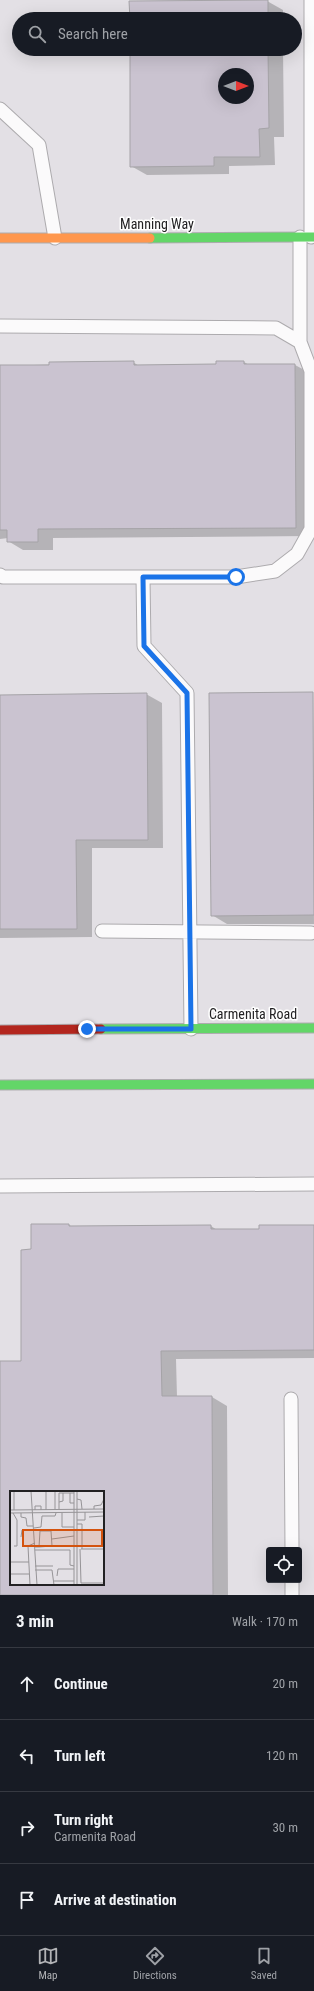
<!DOCTYPE html>
<meta charset="utf-8">
<style>
body{margin:0;font-family:"Roboto Condensed",sans-serif;background:#20242c;color:#f1f3f6}
.controls{position:absolute;right:12px;bottom:12px;display:grid;overflow:hidden;border-radius:4px;box-shadow:0 4px 16px #0002}
.controls button{width:36px;height:36px;display:grid;place-items:center;padding:0;border:0;border-bottom:1px solid #363941;background:#171b24;color:#f1f3f6;font:20px sans-serif}
.compass{position:absolute;left:218px;top:68px;width:36px;height:36px;border-radius:50%;background:#171b24;box-shadow:0 4px 16px #0002;rotate:90deg}
.stop{position:absolute;width:12px;height:12px;margin:-9px;border:3px solid #1a73e8;border-radius:50%;background:#fff}
.stop.end{background:#1a73e8;border-color:#fff;box-shadow:0 1px 4px #0008}
.list{margin:0;padding:0;list-style:none}
h2{display:flex;justify-content:space-between;align-items:center;height:52px;margin:0;padding:0 16px;font-size:17px}
h2 small{font-size:13px;font-weight:400;color:#9ea1a6}
.list li{display:grid;grid-template-columns:26px 1fr auto;gap:12px;align-items:center;box-sizing:border-box;height:72px;padding:0 16px;border-top:1px solid #363941}
.list b{display:block;font-size:15px;white-space:nowrap}
.list p{margin:0;font-size:13px;white-space:nowrap;color:#9ea1a6}
.list em{font-size:13px;font-style:normal;color:#9ea1a6}
.icon{flex:none;width:22px;height:22px;fill:none;stroke:currentColor;stroke-width:2;stroke-linecap:round;stroke-linejoin:round}
.map{position:relative;flex:none;width:314px;height:1595px;overflow:hidden}
.search{position:absolute;background:#171b24;box-shadow:0 4px 16px #0002;left:12px;right:12px;top:12px;height:44px;display:flex;align-items:center;gap:10px;box-sizing:border-box;padding:0 14px;border-radius:22px;color:#9ea1a6;font-size:15px}
.sheet{height:340px;background:#171b24}
nav{display:flex;justify-content:space-around;align-items:center;box-sizing:border-box;height:56px;border-top:1px solid #363941;background:#171b24;font-size:11px;color:#9ea1a6}
nav a{display:grid;justify-items:center;gap:2px}
nav .on{color:#b2b3b6}
.map>svg:first-child{display:block}
.shadow{fill:#0003;fill-rule:evenodd}
.building{fill:#cac3d0;stroke:#a5a3a7;fill-rule:evenodd}
.lines{fill:none;stroke-linecap:round;stroke-linejoin:round}
.lane-casing{stroke:#adabae;stroke-width:15}
.fast-casing{stroke:#adabae;stroke-width:11}
.slow-casing{stroke:#adabae;stroke-width:11}
.jam-casing{stroke:#adabae;stroke-width:11}
.lane{stroke:#fbfafb;stroke-width:13}
.fast{stroke:#63d668;stroke-width:9}
.slow{stroke:#ff974d;stroke-width:9}
.jam{stroke:#b3261e;stroke-width:9}
.route{stroke:#1a73e8;stroke-width:5}
.labels{text-anchor:middle;dominant-baseline:central;stroke-width:3;stroke-linejoin:round;paint-order:stroke}
.street-label{font-size:14px;fill:#222123;stroke:#fff}
.inset-road{fill:none;stroke:#969497;stroke-width:1}
.view{fill:#d4530e;fill-opacity:0.15;stroke:#d4530e;stroke-width:2}
.inset-edge{fill:none;stroke:#222123;stroke-width:2}
</style>
<div class="map">
<svg width="314" height="1595" viewBox="0 0 314 1595">
<rect width="100%" height="100%" fill="#e3e0e5"/>
<path class="shadow" d="M 267,1 L 283,10 L 283,19 L 131,19 Z
M 131,49 L 283,49 L 284,137 L 274,137 L 275,165 L 229,166 L 229,174 L 147,175 L 131,166 ZM 224,74 L 248,74 L 248,98 L 224,98 Z
M 133,362 L 139,366 L 217,365 L 244,362 L 249,365 L 295,365 L 310,373 L 311,536 L 53,538 L 53,550 L 23,550 L 8,541 L 8,538 L 0,539 L 0,366 Z
M 313,693 L 314,924 L 227,924 L 212,915 L 210,694 Z
M 146,694 L 162,703 L 163,848 L 92,848 L 92,937 L 0,938 L 0,696 Z
M 69,1225 L 73,1227 L 211,1226 L 217,1230 L 260,1230 L 314,1226 L 314,1358 L 176,1359 L 177,1397 L 212,1397 L 227,1406 L 228,1595 L 0,1595 L 0,1362 L 22,1362 L 32,1250 ZM 11,1492 L 103,1492 L 103,1584 L 11,1584 Z"/>
<path class="building" d="M 268,0 L 268,19 L 130,19 L 129,1 Z
M 130,49 L 268,49 L 269,128 L 259,129 L 260,157 L 214,157 L 214,166 L 130,167 ZM 224,74 L 248,74 L 248,98 L 224,98 Z
M 134,361 L 134,365 L 216,364 L 216,361 L 244,361 L 244,364 L 295,364 L 296,528 L 38,529 L 38,542 L 7,542 L 7,530 L 0,530 L 0,365 L 49,365 L 49,362 Z
M 313,692 L 314,915 L 211,916 L 209,693 Z
M 147,693 L 148,840 L 76,840 L 77,929 L 0,929 L 0,695 Z
M 31,1224 L 69,1224 L 69,1226 L 211,1225 L 211,1229 L 259,1229 L 259,1225 L 314,1225 L 314,1350 L 161,1351 L 162,1396 L 212,1396 L 213,1595 L 0,1595 L 0,1361 L 21,1361 L 21,1250 L 31,1249 ZM 11,1492 L 103,1492 L 103,1584 L 11,1584 Z"/>
<g class="lines">
<g class="lane-casing">
<path id="lane" d="M 0,109 L 39,145 L 55,238
M 300,237 L 300,342
M 311,237 L 311,0
M 0,326 L 276,328 L 300,342 L 311,371 L 311,529 L 297,554 L 275,571 L 236,577 L 3,577 L 0,575
M 143,577 L 144,646 L 187,693 L 191,1029
M 102,931 L 311,933
M 0,1186 L 314,1184
M 291,1399 L 292,1550
M 292,1580 L 292,1595"/>
</g>
<g class="fast-casing">
<path id="fast" d="M 150,238 L 314,237
M 101,1029 L 314,1028
M 0,1085 L 314,1084"/>
</g>
<g class="slow-casing">
<path id="slow" d="M 0,238 L 150,238"/>
</g>
<g class="jam-casing">
<path id="jam" d="M 0,1030 L 101,1029"/>
</g>
<use href="#lane" class="lane"/>
<use href="#fast" class="fast"/>
<use href="#slow" class="slow"/>
<use href="#jam" class="jam"/>
</g>
<g class="lines">
<path class="route" d="M 87,1029 L 191,1029 L 187,693 L 144,646 L 143,577 L 236,577"/>
</g>
<g class="labels">
<g class="street-label">
<text x="157" y="224">Manning Way</text>
<text x="253" y="1014">Carmenita Road</text>
</g>
</g>
<g transform="translate(10 1491)">
<rect width="94" height="94" fill="#e3e0e5"/>
<path class="inset-road" d="M 4,0 L 4,19M 21,0 L 27,94M 36,0 L 36,19M 64,0 L 64,94M 67,0 L 67,94M 60,2 L 60,12 L 64,12M 67,8 L 71,9 L 72,18M 49,11 L 53,10 L 53,2M 49,18 L 49,2 L 64,2M 84,18 L 84,15 L 91,14 L 94,8M 0,19 L 94,18M 25,19 L 25,15 L 31,15 L 31,19M 45,19 L 45,0M 0,22 L 94,21M 3,22 L 7,29 L 7,55 L 4,55M 11,22 L 11,26 L 16,27 L 17,35 L 23,35M 52,22 L 52,36 L 64,36M 79,26 L 94,25M 67,29 L 75,29 L 75,21M 67,33 L 72,33 L 72,58M 24,37 L 31,36 L 32,25 L 45,25 L 46,22M 11,46 L 12,39 L 25,39M 42,48 L 64,45M 25,56 L 29,56 L 30,40 L 41,40 L 42,55 L 29,56M 70,58 L 71,92M 71,58 L 94,58M 25,59 L 60,59M 60,59 L 60,74 L 64,75M 0,71 L 19,71M 25,75 L 43,75M 25,79 L 42,79 L 44,94M 0,83 L 19,83M 47,85 L 48,78 L 64,78M 44,90 L 64,90M 71,92 L 94,92M 20,94 L 18,55 L 25,52"/>
<path class="view" d="M 13,39 L 92,39 L 92,55 L 13,55 Z"/>
<rect width="94" height="94" class="inset-edge"/>
</g>
</svg>
<div class="controls">
<button><svg class="icon" aria-label="locate" viewBox="0 0 24 24"><circle cx="12" cy="12" r="6"/><path d="M12 2v4M12 18v4M2 12h4M18 12h4"/></svg></button>
</div>
<svg class="compass" viewBox="-18 -18 36 36"><path d="M0-13l5 13h-10z" fill="#e53935"/><path d="M0 13l5-13h-10z" fill="#9ea1a6"/></svg>
<div class="stop" style="left:236px;top:577px"></div>
<div class="stop end" style="left:87px;top:1029px"></div>
<div class="search"><svg class="icon" aria-label="search" viewBox="0 0 24 24"><circle cx="10" cy="10" r="6"/><path d="M15 15l6 6"/></svg>Search here</div>
</div>
<section class="sheet">
<h2>3 min<small>Walk · 170 m</small></h2>
<ul class="list">
<li><svg class="icon" aria-label="ahead" viewBox="0 0 24 24"><path d="M12 20V5M6 11l6-6 6 6"/></svg><div><b>Continue</b></div><em>20 m</em></li>
<li><svg class="icon" aria-label="left" viewBox="0 0 24 24"><path d="M17 20v-9H6M10 6l-5 5 5 5"/></svg><div><b>Turn left</b></div><em>120 m</em></li>
<li><svg class="icon" aria-label="right" viewBox="0 0 24 24"><path d="M7 20v-9h11M14 6l5 5-5 5"/></svg><div><b>Turn right</b><p>Carmenita Road</p></div><em>30 m</em></li>
<li><svg class="icon" aria-label="arrive" viewBox="0 0 24 24"><path d="M6 21V4h12l-3 4 3 4H6"/></svg><div><b>Arrive at destination</b></div></li>
</ul>
</section>
<nav>
<a class="on"><svg class="icon" aria-label="map" viewBox="0 0 24 24"><path d="M3 6l6-2 6 2 6-2v14l-6 2-6-2-6 2zM9 4v14M15 6v14"/></svg>Map</a>
<a><svg class="icon" aria-label="directions" viewBox="0 0 24 24"><path d="M12 3l9 9-9 9-9-9zM9 14v-3h6M13 9l2 2-2 2"/></svg>Directions</a>
<a><svg class="icon" aria-label="saved" viewBox="0 0 24 24"><path d="M7 4h10v16l-5-4-5 4z"/></svg>Saved</a>
</nav>
